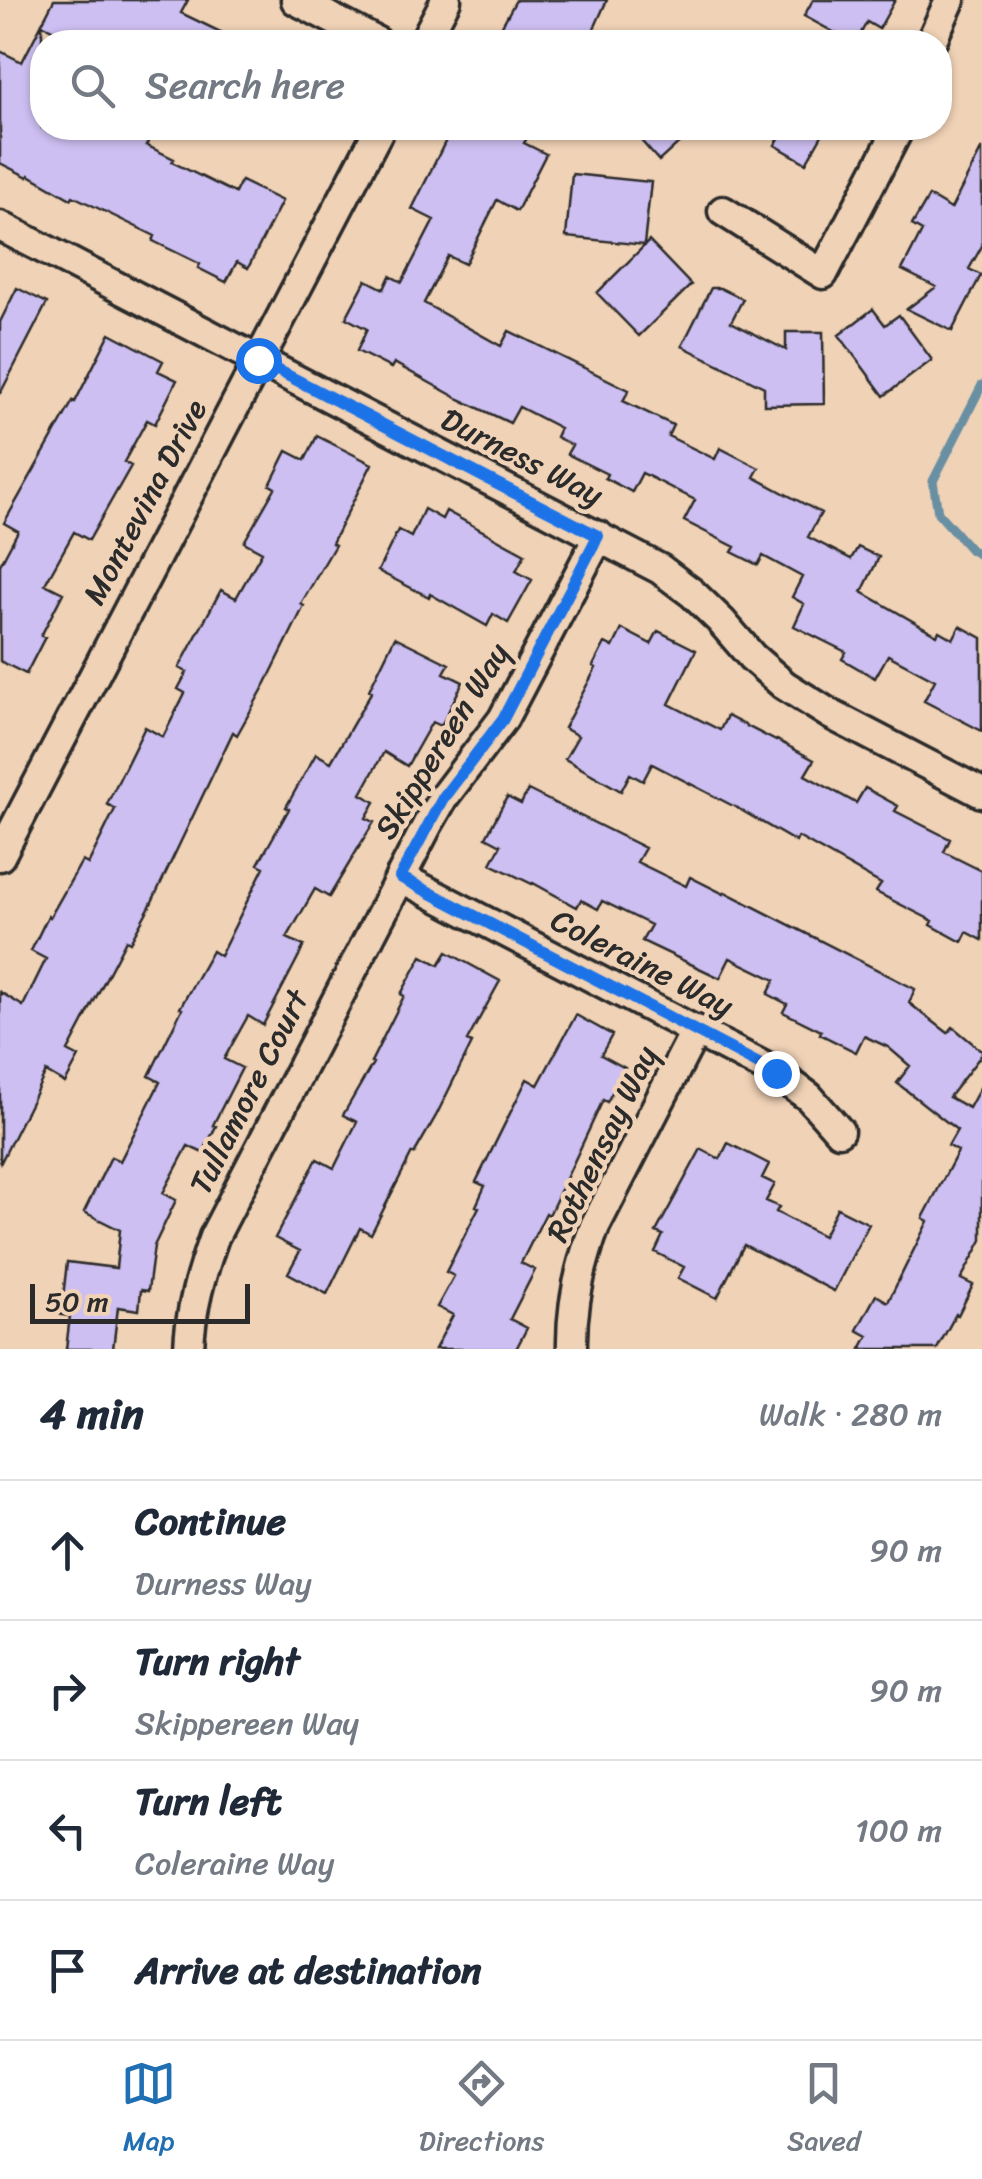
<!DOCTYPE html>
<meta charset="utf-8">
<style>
body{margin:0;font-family:Sriracha,sans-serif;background:#f6f6f7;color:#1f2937}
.scale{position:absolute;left:30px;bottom:25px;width:220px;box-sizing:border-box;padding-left:10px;border:5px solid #2b2b2b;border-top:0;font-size:28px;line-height:35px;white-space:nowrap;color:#2b2b2b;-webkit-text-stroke:8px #f0d2b6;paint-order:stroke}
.stop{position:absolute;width:30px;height:30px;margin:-22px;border:8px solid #1a73e8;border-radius:50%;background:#fff}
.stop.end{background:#1a73e8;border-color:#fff;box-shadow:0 2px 10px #0008}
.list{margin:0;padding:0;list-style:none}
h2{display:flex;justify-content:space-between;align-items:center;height:130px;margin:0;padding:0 40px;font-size:42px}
h2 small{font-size:32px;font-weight:400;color:#747a83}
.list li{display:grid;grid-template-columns:65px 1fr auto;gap:30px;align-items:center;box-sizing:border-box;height:140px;padding:0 40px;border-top:2px solid #e0e1e3}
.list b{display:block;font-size:38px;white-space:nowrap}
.list p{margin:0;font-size:32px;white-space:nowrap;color:#747a83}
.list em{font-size:32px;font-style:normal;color:#747a83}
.icon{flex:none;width:55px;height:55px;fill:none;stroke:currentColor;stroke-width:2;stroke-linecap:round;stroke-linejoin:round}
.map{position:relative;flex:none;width:982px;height:1349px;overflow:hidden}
.search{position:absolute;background:#fff;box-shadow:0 2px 8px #0004;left:30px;right:30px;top:30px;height:110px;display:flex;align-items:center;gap:25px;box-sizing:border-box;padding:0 35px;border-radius:40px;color:#747a83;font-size:38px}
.sheet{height:690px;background:#fff}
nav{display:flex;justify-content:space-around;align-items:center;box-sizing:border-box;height:140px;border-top:2px solid #e0e1e3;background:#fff;font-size:28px;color:#747a83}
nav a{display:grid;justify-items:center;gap:5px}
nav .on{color:#1f6fb2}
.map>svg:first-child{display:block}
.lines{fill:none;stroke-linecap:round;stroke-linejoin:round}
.stream{stroke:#698fa3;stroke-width:9}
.building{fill:#cdbff1;stroke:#2b2b2b;stroke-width:2.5}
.street-casing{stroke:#2b2b2b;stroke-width:35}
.street{stroke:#f0d2b6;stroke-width:28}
.route{stroke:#1a73e8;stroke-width:12}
.labels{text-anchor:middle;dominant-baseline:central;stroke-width:9;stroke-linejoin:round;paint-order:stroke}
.street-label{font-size:32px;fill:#2b2b2b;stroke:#f0d2b6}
</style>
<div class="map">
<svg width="982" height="1349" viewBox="0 0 982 1349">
<rect width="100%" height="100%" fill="#f0d2b6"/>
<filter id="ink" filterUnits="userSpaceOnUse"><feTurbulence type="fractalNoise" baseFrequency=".01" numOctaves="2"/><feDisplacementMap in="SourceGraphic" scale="20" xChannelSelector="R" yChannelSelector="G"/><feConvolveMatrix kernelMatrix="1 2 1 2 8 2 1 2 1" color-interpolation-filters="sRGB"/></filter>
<g filter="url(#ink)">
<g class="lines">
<path class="stream" d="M 982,385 L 933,481 L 938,513 L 971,550 L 982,556"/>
</g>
<path class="building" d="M 54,0 L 188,0 L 181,13 L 241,42 L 78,42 L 42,24 L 42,128 L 122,128 L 149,141 L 146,145 L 174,159 L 172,162 L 235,193 L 241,181 L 282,201 L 248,268 L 237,262 L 226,282 L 198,268 L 200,264 L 153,241 L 155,236 L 73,196 L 71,199 L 29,175 L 28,177 L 0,163 L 0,51 L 22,62 Z
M 516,0 L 607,0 L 588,42 L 496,42 L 502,32 L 499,31 Z
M 813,0 L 895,0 L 879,29 L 867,22 L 856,42 L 852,42 L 804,16 Z
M 452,128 L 533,128 L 524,143 L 546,154 L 517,211 L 497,200 L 465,264 L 448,256 L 424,303 L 501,346 L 509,331 L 629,390 L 623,401 L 673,425 L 668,436 L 715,459 L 720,448 L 759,468 L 754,477 L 821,513 L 808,537 L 851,559 L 858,547 L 879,557 L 862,592 L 937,635 L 939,631 L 953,639 L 960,626 L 982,638 L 982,731 L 924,701 L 935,680 L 888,655 L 875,678 L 842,659 L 846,652 L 794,626 L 804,604 L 792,597 L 802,577 L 763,556 L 758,565 L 732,552 L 735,547 L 684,521 L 695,500 L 642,473 L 632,492 L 605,478 L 607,474 L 567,454 L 572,445 L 556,437 L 560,428 L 519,407 L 510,423 L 459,399 L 394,363 L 391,368 L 357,351 L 367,329 L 346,318 L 366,280 L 384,289 L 390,276 L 402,282 L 434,220 L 412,209 Z
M 630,128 L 672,128 L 682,140 L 659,161 Z
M 785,128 L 826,128 L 806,163 L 775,145 Z
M 982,148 L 982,246 L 969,269 L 981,275 L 952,331 L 907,309 L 936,287 L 902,270 L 922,231 L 912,225 L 929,196 L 951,209 Z
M 572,174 L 651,182 L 644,245 L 566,237 Z
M 649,241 L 691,285 L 639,336 L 597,293 Z
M 17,288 L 47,303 L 0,394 L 0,322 Z
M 711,288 L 720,288 L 743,299 L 731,322 L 786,350 L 786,332 L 823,332 L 824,404 L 764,405 L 764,387 L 682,346 Z
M 873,309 L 885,325 L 899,315 L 932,360 L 884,396 L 839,335 Z
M 110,333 L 163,361 L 158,371 L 177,380 L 155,424 L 147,420 L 124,462 L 131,466 L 89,540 L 74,532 L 45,584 L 63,593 L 41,636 L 45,637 L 26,674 L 0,661 L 0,565 L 18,531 L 4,523 L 73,401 L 75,402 Z
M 317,436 L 372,464 L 332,543 L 335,545 L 301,604 L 304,606 L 266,683 L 237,735 L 233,732 L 150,906 L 130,942 L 126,940 L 68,1051 L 79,1057 L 65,1083 L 46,1072 L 0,1164 L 0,992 L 23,1006 L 46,959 L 31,951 L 48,916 L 50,917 L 82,861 L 88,864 L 115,809 L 107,804 L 145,727 L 163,737 L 185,693 L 178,689 L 187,672 L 179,668 L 221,590 L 236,598 L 262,552 L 244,542 L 275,488 L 270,485 L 287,451 L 305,460 Z
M 424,509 L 442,519 L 446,511 L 525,554 L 516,571 L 532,580 L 508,623 L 493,614 L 487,626 L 430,594 L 429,597 L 378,571 L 398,530 L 411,537 Z
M 622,629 L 651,644 L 658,631 L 696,650 L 669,704 L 720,730 L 727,716 L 776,741 L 777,740 L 814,760 L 805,775 L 856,803 L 865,788 L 898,806 L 895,811 L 950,839 L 944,852 L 982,871 L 982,940 L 967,932 L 962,942 L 931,925 L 933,921 L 876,892 L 881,884 L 798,837 L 796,842 L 739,809 L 652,764 L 643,781 L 630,774 L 621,791 L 565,759 L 578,736 L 564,728 L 596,668 L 593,666 L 605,643 L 613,647 Z
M 395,637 L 449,664 L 444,673 L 463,682 L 441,726 L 432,722 L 407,766 L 384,752 L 361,794 L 375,802 L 366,818 L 374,822 L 329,897 L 315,889 L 287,938 L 304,946 L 276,1000 L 263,1025 L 248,1016 L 224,1059 L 242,1068 L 213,1125 L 216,1126 L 203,1153 L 188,1146 L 163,1193 L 176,1200 L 154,1246 L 148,1291 L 141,1290 L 139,1310 L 118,1307 L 113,1349 L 66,1349 L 70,1316 L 61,1315 L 67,1262 L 116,1268 L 120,1230 L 84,1212 L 111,1157 L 120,1161 L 160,1082 L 149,1076 L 182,1009 L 180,1008 L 212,951 L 220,956 L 264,867 L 258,864 L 289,809 L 286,807 L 316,754 L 331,762 L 372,691 L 369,690 Z
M 528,790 L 645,848 L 637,862 L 686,886 L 690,877 L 724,894 L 725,892 L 915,989 L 909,1003 L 948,1033 L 953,1027 L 982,1051 L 982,1054 L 949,1097 L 969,1108 L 982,1084 L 982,1240 L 961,1279 L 973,1285 L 958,1315 L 956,1314 L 937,1349 L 861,1349 L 868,1336 L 857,1330 L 876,1295 L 888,1302 L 928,1221 L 923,1218 L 958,1151 L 948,1146 L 957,1130 L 897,1083 L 910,1066 L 888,1047 L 864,1036 L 856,1052 L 820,1034 L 821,1031 L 783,1012 L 787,1004 L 768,994 L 775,980 L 730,958 L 720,978 L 642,941 L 651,925 L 602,901 L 598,909 L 581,900 L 577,907 L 533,883 L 532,884 L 491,864 L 501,845 L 486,837 L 507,797 L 521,804 Z
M 447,952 L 500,981 L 467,1041 L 472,1043 L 436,1116 L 414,1154 L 412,1153 L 371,1234 L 360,1228 L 327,1294 L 288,1273 L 300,1251 L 275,1238 L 317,1159 L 334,1168 L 357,1122 L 343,1115 L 373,1063 L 371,1062 L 404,996 L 401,994 L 422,956 L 439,965 Z
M 576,1015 L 612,1035 L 601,1055 L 625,1068 L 607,1102 L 603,1100 L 549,1215 L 546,1213 L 521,1263 L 535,1270 L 510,1319 L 527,1328 L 516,1349 L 435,1349 L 453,1315 L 437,1307 L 454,1276 L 446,1272 L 479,1207 L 476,1206 L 485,1186 L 476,1182 L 527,1079 L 538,1085 Z
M 728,1143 L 769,1164 L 762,1178 L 775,1184 L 766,1201 L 779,1207 L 776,1212 L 823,1236 L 837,1208 L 869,1224 L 834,1291 L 744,1245 L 717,1298 L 678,1278 L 684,1267 L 655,1252 L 663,1235 L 656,1232 L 701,1149 L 720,1159 Z"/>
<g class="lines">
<g class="street-casing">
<path id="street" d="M 296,0 L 377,42
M 424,42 L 446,0
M 931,42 L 950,0
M 723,211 L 823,274 L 899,128
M 0,226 L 660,569 L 692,593 L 721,621 L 752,657 L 784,685 L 830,714 L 982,793
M 0,856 L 380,128
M 400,877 L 776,1073 L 809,1097 L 839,1131
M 189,1349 C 190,1310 201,1274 214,1237 L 428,824 L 443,798 L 503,719 L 599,536
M 572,1349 C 571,1306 580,1266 595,1226 L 696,1030"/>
</g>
<use href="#street" class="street"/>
</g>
</g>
<g class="lines" filter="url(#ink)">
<path class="route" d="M 258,360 L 598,536 L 503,719 L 443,798 L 400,877 L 776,1073"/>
</g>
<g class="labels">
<g class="street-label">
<text transform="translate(522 457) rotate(27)">Durness Way</text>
<text transform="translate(145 502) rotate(-62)">Montevina Drive</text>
<text transform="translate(442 741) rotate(-58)">Skippereen Way</text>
<text transform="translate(642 963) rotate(27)">Coleraine Way</text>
<text transform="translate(249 1092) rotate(-63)">Tullamore Court</text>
<text transform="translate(602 1144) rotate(-64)">Rothensay Way</text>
</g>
</g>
</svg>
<div class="scale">50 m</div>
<div class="stop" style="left:258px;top:360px"></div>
<div class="stop end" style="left:776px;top:1073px"></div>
<div class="search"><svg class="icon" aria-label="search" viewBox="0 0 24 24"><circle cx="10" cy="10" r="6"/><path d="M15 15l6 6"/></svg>Search here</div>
</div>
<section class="sheet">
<h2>4 min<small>Walk · 280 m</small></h2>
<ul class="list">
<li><svg class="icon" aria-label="ahead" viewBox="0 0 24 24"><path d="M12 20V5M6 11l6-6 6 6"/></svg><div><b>Continue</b><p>Durness Way</p></div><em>90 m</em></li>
<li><svg class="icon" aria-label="right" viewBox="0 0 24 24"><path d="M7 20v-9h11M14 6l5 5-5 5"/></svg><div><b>Turn right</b><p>Skippereen Way</p></div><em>90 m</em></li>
<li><svg class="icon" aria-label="left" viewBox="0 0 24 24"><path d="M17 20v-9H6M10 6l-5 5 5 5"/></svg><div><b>Turn left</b><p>Coleraine Way</p></div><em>100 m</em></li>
<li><svg class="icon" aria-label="arrive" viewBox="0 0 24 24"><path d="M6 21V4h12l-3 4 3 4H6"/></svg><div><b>Arrive at destination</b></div></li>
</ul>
</section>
<nav>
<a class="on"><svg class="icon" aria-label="map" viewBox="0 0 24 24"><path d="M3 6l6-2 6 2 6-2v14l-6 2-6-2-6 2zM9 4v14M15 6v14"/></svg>Map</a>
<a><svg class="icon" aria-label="directions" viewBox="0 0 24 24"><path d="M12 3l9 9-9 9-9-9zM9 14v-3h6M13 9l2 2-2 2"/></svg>Directions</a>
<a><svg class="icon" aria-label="saved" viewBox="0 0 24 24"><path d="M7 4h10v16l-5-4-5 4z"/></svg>Saved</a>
</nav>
